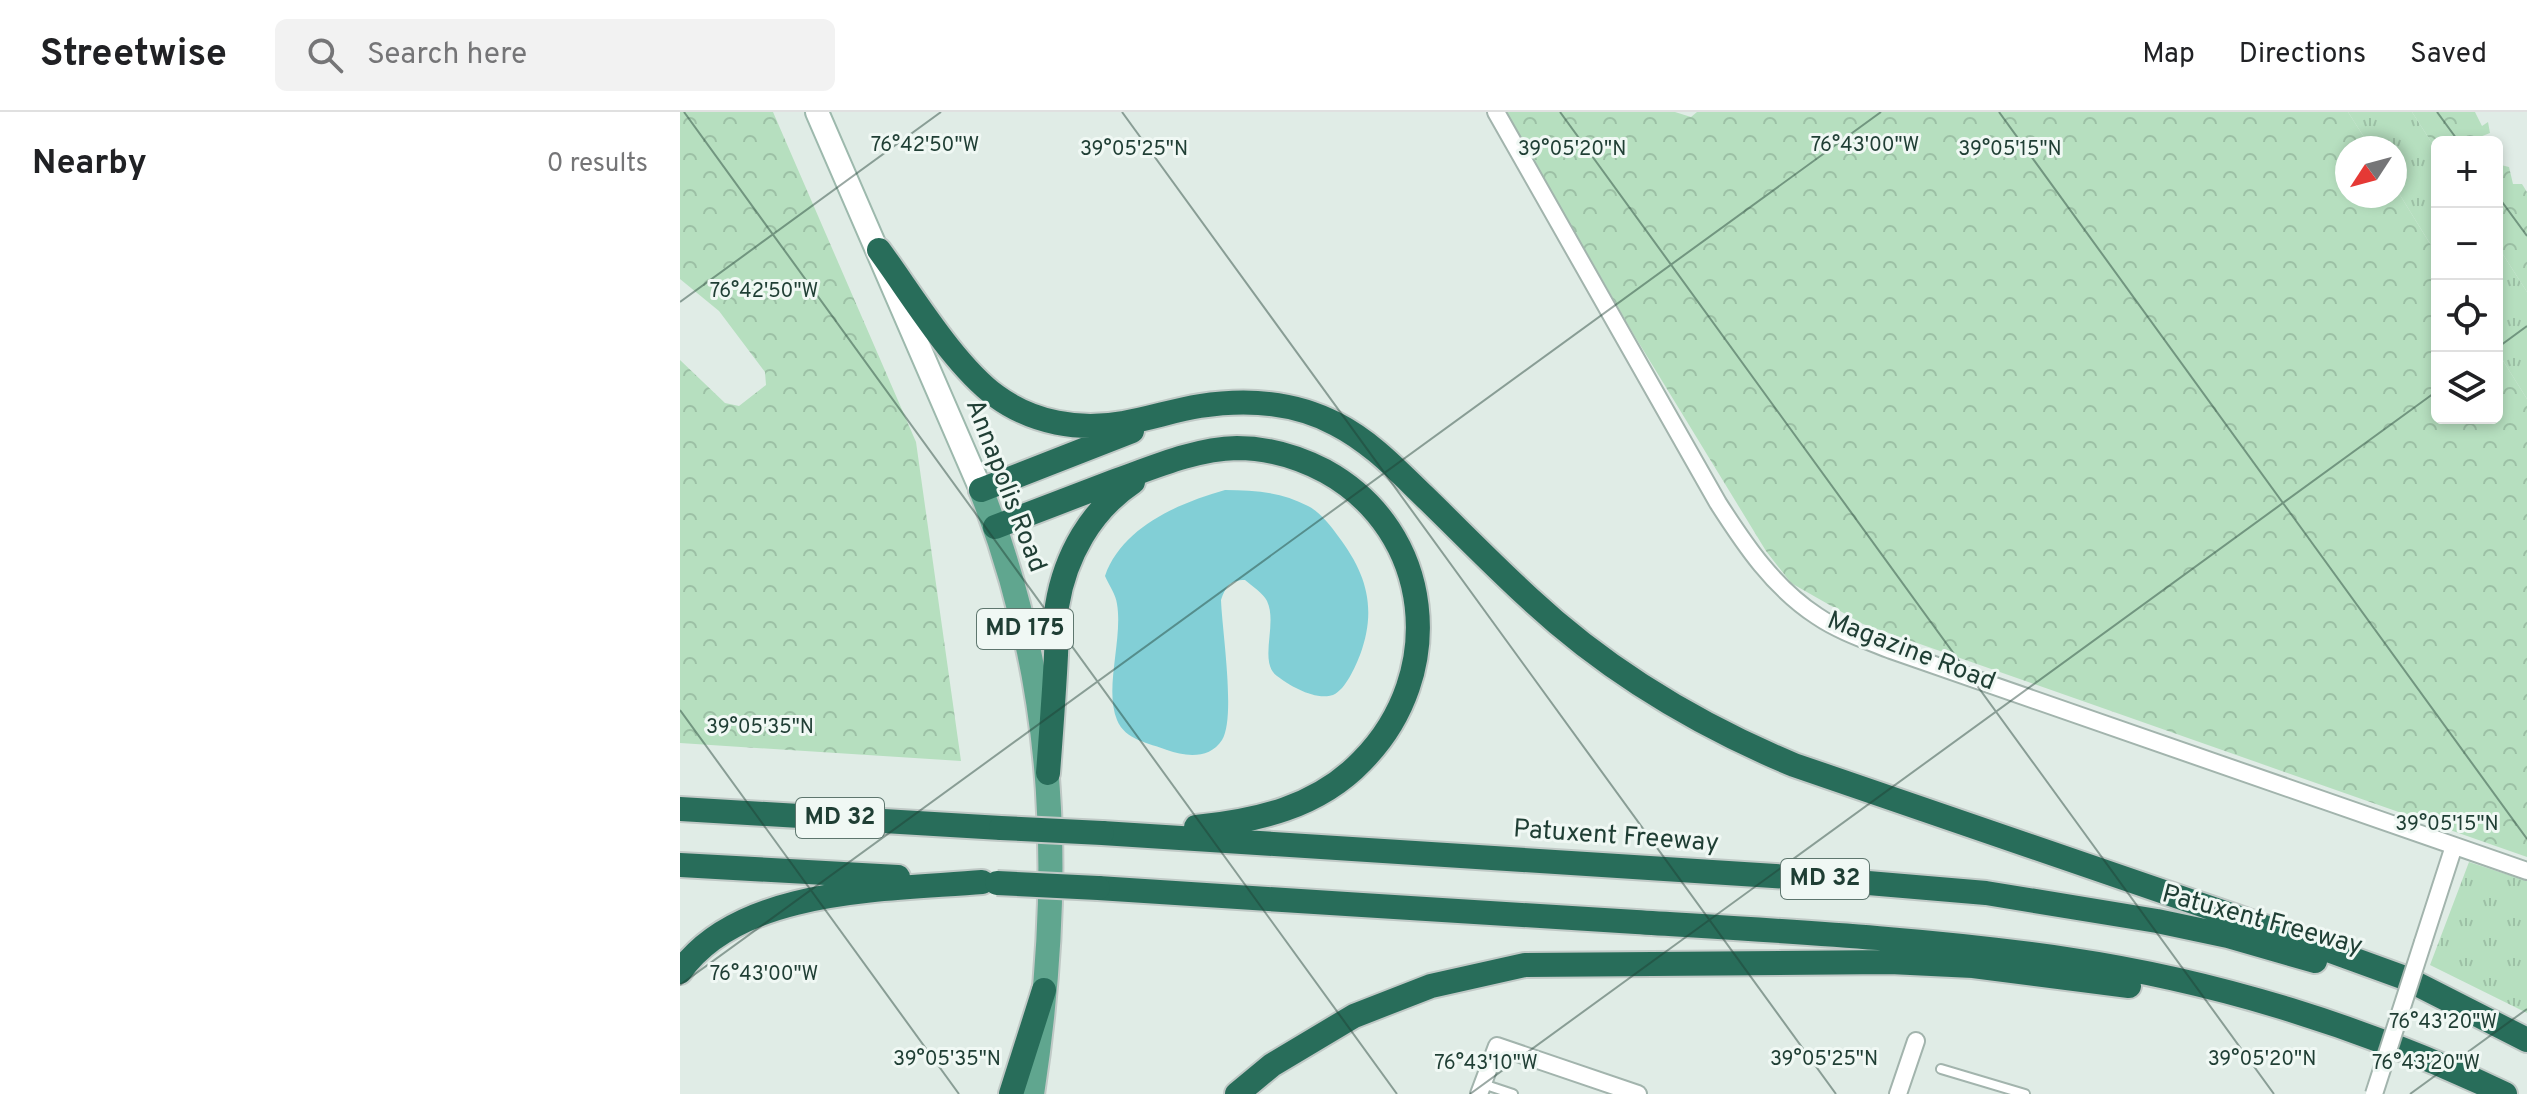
<!DOCTYPE html>
<meta charset="utf-8">
<style>
body{margin:0;font-family:Overpass,sans-serif;background:#f2f2f2;color:#202124}
.controls{position:absolute;right:24px;top:24px;display:grid;overflow:hidden;border-radius:12px;box-shadow:0 4px 12px #0003}
.controls button{width:72px;height:72px;display:grid;place-items:center;padding:0;border:0;border-bottom:2px solid #e0e0e0;background:#fff;color:#202124;font:40px sans-serif}
.compass{position:absolute;left:1655px;top:24px;width:72px;height:72px;border-radius:50%;background:#fff;box-shadow:0 4px 12px #0003;rotate:234deg}
.list{margin:0;padding:0;list-style:none}
h2{display:flex;justify-content:space-between;align-items:center;height:104px;margin:0;padding:0 32px;font-size:34px}
h2 small{font-size:26px;font-weight:400;color:#757577}
.icon{flex:none;width:44px;height:44px;fill:none;stroke:currentColor;stroke-width:2;stroke-linecap:round;stroke-linejoin:round}
.map{position:relative;flex:none;width:1847px;height:982px;overflow:hidden}
header{display:flex;align-items:center;gap:48px;box-sizing:border-box;height:112px;padding:0 40px;background:#fff;border-bottom:2px solid #e0e0e0}
header strong{font-size:38px}
nav{display:flex;gap:44px;margin-inline-start:auto;font-size:28px}
.search{width:560px;height:72px;background:#f2f2f2;display:flex;align-items:center;gap:20px;box-sizing:border-box;padding:0 28px;border-radius:12px;color:#757577;font-size:30px}
main{display:flex}
aside{flex:1;background:#fff}
.map>svg:first-child{display:block}
.grass{fill:url(#grass-tufts)}
.forest{fill:url(#forest-crowns)}
.water{fill:#82cfd6}
.lines{fill:none;stroke-linecap:round;stroke-linejoin:round}
.service-casing{stroke:#a2b4ad;stroke-width:12}
.minor-casing{stroke:#a2b4ad;stroke-width:20}
.secondary-casing{stroke:#9db9ad;stroke-width:26}
.primary-casing{stroke:#c0c9c6;stroke-width:28}
.motorway-casing{stroke:#c0c9c6;stroke-width:28}
.service{stroke:#fff;stroke-width:8}
.minor{stroke:#fff;stroke-width:16}
.secondary{stroke:#fff;stroke-width:22}
.primary{stroke:#60a68f;stroke-width:24}
.motorway{stroke:#286d5a;stroke-width:24}
.minor-bridge-casing{stroke:#a2b4ad;stroke-width:20;stroke-linecap:butt}
.motorway-bridge-casing{stroke:#c0c9c6;stroke-width:28;stroke-linecap:butt}
.minor-bridge{stroke:#fff;stroke-width:16}
.motorway-bridge{stroke:#286d5a;stroke-width:24}
.ticks{fill:none;stroke:#1f3e34;stroke-width:2;stroke-opacity:0.45}
.labels{text-anchor:middle;dominant-baseline:central;stroke-width:6;stroke-linejoin:round;paint-order:stroke}
.shield{fill:#f0f8f4;stroke:#5e766e;stroke-width:2}
.shield-label{font-size:24px;font-weight:bold;fill:#1f3e34}
.street-label{font-size:26px;fill:#1f3e34;stroke:#f0f8f4}
.ticks-label{font-size:20px;text-anchor:middle;fill:#1f3e34;stroke:#f0f8f4;stroke-width:6;stroke-linejoin:round;paint-order:stroke}
</style>
<header>
<strong>Streetwise</strong>
<div class="search"><svg class="icon" aria-label="search" viewBox="0 0 24 24"><circle cx="10" cy="10" r="6"/><path d="M15 15l6 6"/></svg>Search here</div>
<nav><a>Map</a><a>Directions</a><a>Saved</a></nav>
</header>
<main>
<aside>
<h2>Nearby<small>0 results</small></h2>
<ul class="list">
</ul>
</aside>
<div class="map">
<svg width="1847" height="982" viewBox="0 0 1847 982">
<defs>
<pattern id="grass-tufts" width="24" height="20" patternUnits="userSpaceOnUse" patternTransform="scale(2)"><rect width="24" height="20" fill="#b6dfbf"/><path d="M3 7l-1-3M5 7V3M7 7l1-3M15 17l-1-3M17 17v-4M19 17l1-3" fill="none" stroke="#9cc0a5"/></pattern>
<pattern id="forest-crowns" width="20" height="18" patternUnits="userSpaceOnUse" patternTransform="scale(2)"><rect width="20" height="18" fill="#b6dfbf"/><path d="M2 6a3 3 0 1 1 6 0M12 15a3 3 0 1 1 6 0" fill="none" stroke="#9cc0a5"/></pattern>
</defs>
<rect width="100%" height="100%" fill="#e0ece6"/>
<path class="grass" d="M 1668,0 L 1732,0 L 1757,39 L 1757,143 L 1715,75 L 1715,36 L 1691,36 Z
M 1817,133 L 1847,180 L 1847,287 L 1817,239 Z
M 1789,750 L 1847,769 L 1847,901 L 1750,853 Z"/>
<path class="forest" d="M 0,0 L 93,0 L 236,330 L 281,649 L 0,631 L 0,248 L 45,291 L 59,294 L 86,273 L 85,260 L 39,199 L 0,167 Z
M 826,0 L 995,0 L 1011,5 L 1017,0 L 1668,0 L 1691,36 L 1667,36 L 1667,84 L 1715,84 L 1715,75 L 1757,143 L 1757,306 L 1817,306 L 1817,239 L 1847,287 L 1847,745 L 1183,512 L 1111,471 L 1086,439 L 954,223 Z
M 1732,0 L 1795,0 L 1802,14 L 1808,10 L 1810,21 L 1787,30 L 1757,30 L 1757,39 Z
M 1817,52 L 1829,55 L 1833,72 L 1842,72 L 1847,80 L 1847,180 L 1817,133 Z"/>
<path class="water" d="M 545,378 C 574,378 602,380 628,394 C 640,400 651,414 658,424 C 687,462 697,497 680,543 C 675,555 666,577 653,583 C 636,589 610,574 597,564 C 578,550 598,512 587,489 C 583,481 572,474 565,468 C 550,468 546,474 541,488 C 542,518 556,606 542,628 C 530,647 506,645 487,638 C 469,631 445,628 437,608 C 424,577 443,527 437,492 C 436,483 429,473 425,464 C 442,415 499,391 545,378 Z"/>
<g class="lines">
<g class="service-casing">
<path id="service" d="M 1261,957 L 1345,982
M 803,972 L 833,982"/>
</g>
<g class="minor-casing">
<path id="minor" d="M 816,0 L 1038,391 C 1065,433 1093,475 1137,504 C 1159,519 1186,528 1211,538 L 1847,759
M 1743,830 L 1774,734
M 799,982 L 817,934 L 958,982
M 1218,982 L 1236,929"/>
</g>
<g class="secondary-casing">
<path id="secondary" d="M 137,0 L 301,378"/>
</g>
<g class="primary-casing">
<path id="primary" d="M 301,378 C 379,577 384,773 352,982"/>
</g>
<g class="motorway-casing">
<path id="motorway" d="M 199,138 C 232,183 273,252 316,284 C 353,311 399,319 443,311 C 469,307 494,298 520,294 C 565,287 614,290 656,312 C 691,330 716,357 744,384 C 779,418 813,453 849,486 C 926,558 1016,612 1114,653 L 1554,804 L 1725,866 L 1847,928
M 301,378 L 452,319
M 315,415 C 355,400 395,384 435,369 C 474,355 515,337 557,336 C 588,336 618,345 645,359 C 754,419 768,562 682,649 C 638,695 577,709 516,715
M 368,661 C 371,622 374,583 376,543 C 377,527 375,510 377,494 C 385,444 411,398 453,370
M 0,697 L 321,716
M 422,721 L 1141,767 L 1306,781 L 1477,809 L 1548,824 L 1635,849
M 0,753 L 218,765
M 418,776 C 597,788 777,799 956,810 C 1100,819 1244,826 1387,847 C 1537,869 1688,916 1825,982
M 0,860 C 59,775 209,778 302,770
M 331,982 L 364,878
M 557,982 L 592,953 L 674,904 L 751,874 L 845,853 L 1210,850 L 1293,854 L 1449,874"/>
</g>
<use href="#service" class="service"/>
<use href="#minor" class="minor"/>
<use href="#secondary" class="secondary"/>
<use href="#primary" class="primary"/>
<use href="#motorway" class="motorway"/>
<g class="minor-bridge-casing">
<path id="minor-bridge" d="M 1694,982 L 1743,830"/>
</g>
<g class="motorway-bridge-casing">
<path id="motorway-bridge" d="M 321,716 L 422,721
M 317,771 L 418,776"/>
</g>
<use href="#minor-bridge" class="minor-bridge"/>
<use href="#motorway-bridge" class="motorway-bridge"/>
</g>
<path class="ticks" d="M 4,0 L 717,982M 442,0 L 1156,982M 880,0 L 1594,982M 1319,0 L 1847,727M 1757,0 L 1779,30M 1817,83 L 1847,124M 0,190 L 261,0M 1817,236 L 1847,214M 0,598 L 279,982M 0,873 L 1201,0M 790,982 L 1757,279M 1730,982 L 1847,897"/>
<g class="labels">
<g class="shield">
<rect x="297" y="497" width="96" height="40" rx="6"/>
<rect x="116" y="686" width="88" height="40" rx="6"/>
<rect x="1101" y="747" width="88" height="40" rx="6"/>
</g>
<g class="shield-label">
<text x="345" y="517">MD 175</text>
<text x="160" y="706">MD 32</text>
<text x="1145" y="767">MD 32</text>
</g>
<g class="street-label">
<text transform="translate(325 374) rotate(69)">Annapolis Road</text>
<text transform="translate(1231 540) rotate(21)">Magazine Road</text>
<text transform="translate(936 725) rotate(4)">Patuxent Freeway</text>
<text transform="translate(1582 809) rotate(15)">Patuxent Freeway</text>
</g>
</g>
<g class="ticks-label">
<text x="245" y="39">76°42'50"W</text>
<text x="1185" y="39">76°43'00"W</text>
<text x="454" y="43">39°05'25"N</text>
<text x="892" y="43">39°05'20"N</text>
<text x="1330" y="43">39°05'15"N</text>
<text x="84" y="185">76°42'50"W</text>
<text x="80" y="621">39°05'35"N</text>
<text x="1767" y="718">39°05'15"N</text>
<text x="84" y="868">76°43'00"W</text>
<text x="1763" y="916">76°43'20"W</text>
<text x="267" y="953">39°05'35"N</text>
<text x="1144" y="953">39°05'25"N</text>
<text x="1582" y="953">39°05'20"N</text>
<text x="806" y="957">76°43'10"W</text>
<text x="1746" y="957">76°43'20"W</text>
</g>
</svg>
<div class="controls">
<button>+</button>
<button>−</button>
<button><svg class="icon" aria-label="locate" viewBox="0 0 24 24"><circle cx="12" cy="12" r="6"/><path d="M12 2v4M12 18v4M2 12h4M18 12h4"/></svg></button>
<button><svg class="icon" aria-label="layers" viewBox="0 0 24 24"><path d="M12 4l9 5-9 5-9-5zM3 14l9 5 9-5"/></svg></button>
</div>
<svg class="compass" viewBox="-18 -18 36 36"><path d="M0-13l5 13h-10z" fill="#e53935"/><path d="M0 13l5-13h-10z" fill="#757577"/></svg>
</div>
</main>
